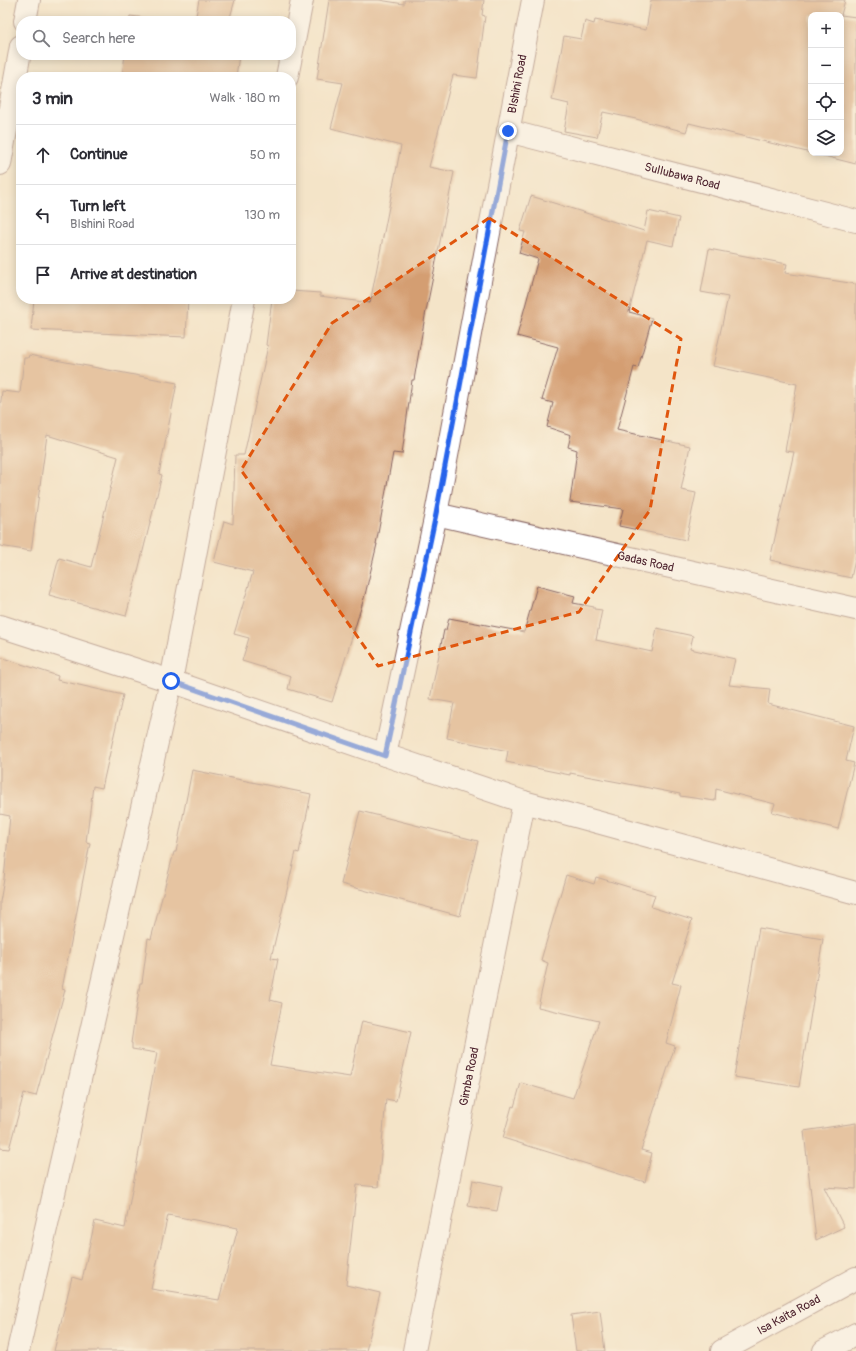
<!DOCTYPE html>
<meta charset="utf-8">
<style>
body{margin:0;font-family:Pangolin,sans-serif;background:#f7f7f7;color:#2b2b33}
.controls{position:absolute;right:12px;top:12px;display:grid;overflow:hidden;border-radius:8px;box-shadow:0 2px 10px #0003}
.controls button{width:36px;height:36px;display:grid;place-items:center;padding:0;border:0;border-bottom:1px solid #e1e1e2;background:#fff;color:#2b2b33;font:20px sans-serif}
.stop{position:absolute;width:12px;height:12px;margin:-9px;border:3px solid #2563eb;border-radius:50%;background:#fff}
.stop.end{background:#2563eb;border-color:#fff;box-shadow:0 1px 4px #0008}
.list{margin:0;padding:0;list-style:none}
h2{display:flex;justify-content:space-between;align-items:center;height:52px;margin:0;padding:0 16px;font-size:17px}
h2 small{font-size:13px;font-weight:400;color:#7c7c81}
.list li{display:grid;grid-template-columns:26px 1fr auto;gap:12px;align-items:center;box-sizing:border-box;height:60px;padding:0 16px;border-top:1px solid #e1e1e2}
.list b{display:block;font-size:15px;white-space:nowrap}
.list p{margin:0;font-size:13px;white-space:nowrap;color:#7c7c81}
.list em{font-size:13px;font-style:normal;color:#7c7c81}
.icon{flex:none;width:22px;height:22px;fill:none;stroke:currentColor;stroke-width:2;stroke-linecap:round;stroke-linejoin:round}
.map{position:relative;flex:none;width:856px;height:1351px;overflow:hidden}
.search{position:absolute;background:#fff;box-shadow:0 2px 10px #0003;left:16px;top:16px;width:280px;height:44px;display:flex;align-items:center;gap:10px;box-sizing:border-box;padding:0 14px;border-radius:16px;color:#7c7c81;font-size:15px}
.panel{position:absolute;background:#fff;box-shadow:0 2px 10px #0003;left:16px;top:72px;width:280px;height:232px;border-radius:16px}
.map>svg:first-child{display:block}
.building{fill:#d49e72;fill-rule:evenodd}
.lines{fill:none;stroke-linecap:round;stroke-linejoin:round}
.street-casing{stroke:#866462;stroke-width:24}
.secondary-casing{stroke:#866462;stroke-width:24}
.street{stroke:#fff;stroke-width:22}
.secondary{stroke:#fff;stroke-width:22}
.route{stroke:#2563eb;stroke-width:5}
.marked{fill:none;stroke:#e0560e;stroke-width:3;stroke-dasharray:8 5;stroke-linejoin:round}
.labels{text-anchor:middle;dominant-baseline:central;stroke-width:3.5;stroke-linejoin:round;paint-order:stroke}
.street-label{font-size:12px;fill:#4a1f2b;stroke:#fcf5e5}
</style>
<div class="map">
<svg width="856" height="1351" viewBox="0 0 856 1351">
<rect width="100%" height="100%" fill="#fcf5e5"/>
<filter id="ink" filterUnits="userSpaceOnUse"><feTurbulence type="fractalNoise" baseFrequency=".025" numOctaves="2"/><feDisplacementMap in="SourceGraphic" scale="8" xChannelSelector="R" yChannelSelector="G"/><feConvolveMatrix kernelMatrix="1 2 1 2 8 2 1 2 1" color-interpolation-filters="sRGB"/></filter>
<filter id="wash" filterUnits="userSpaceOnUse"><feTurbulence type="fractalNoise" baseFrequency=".012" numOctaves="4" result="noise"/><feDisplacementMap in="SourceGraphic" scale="16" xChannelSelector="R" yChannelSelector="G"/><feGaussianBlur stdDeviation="0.9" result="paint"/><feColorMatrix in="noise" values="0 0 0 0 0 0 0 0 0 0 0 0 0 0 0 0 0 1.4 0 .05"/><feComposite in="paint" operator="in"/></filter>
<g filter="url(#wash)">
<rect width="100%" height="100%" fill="#f4e4c8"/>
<g id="blocks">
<path class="building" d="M 199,0 L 235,0 L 229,21 L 195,21 Z
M 329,0 L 379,0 L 404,4 L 404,0 L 484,0 L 482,15 L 485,16 L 477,78 L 453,75 L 429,167 L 454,172 L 425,316 L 414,380 L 412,380 L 402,454 L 393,453 L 376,544 L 377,544 L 365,595 L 332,702 L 288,689 L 291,676 L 242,661 L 249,638 L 234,634 L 253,572 L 214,562 L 224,521 L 233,524 L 235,455 L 244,455 L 268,346 L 266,345 L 272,299 L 291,299 L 291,291 L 320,293 L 320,296 L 370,303 L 401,146 L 331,128 L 343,83 L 317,79 Z
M 651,0 L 845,0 L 841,15 L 856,17 L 856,164 L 812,153 L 841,153 L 841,15 L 811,15 L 811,153 L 689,123 L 686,132 L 636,119 L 603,112 L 597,137 L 564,131 L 569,104 L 552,100 L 564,36 L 581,39 L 585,21 L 594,24 L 595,20 L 646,30 Z
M 130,16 L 170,21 L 129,21 Z
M 125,55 L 239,55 L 236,77 L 122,77 Z
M 531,196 L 644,231 L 648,211 L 679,218 L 673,246 L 647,240 L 629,312 L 652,318 L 638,368 L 634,367 L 617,430 L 690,446 L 681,490 L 696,493 L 686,540 L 619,526 L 623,509 L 570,502 L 577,450 L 568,447 L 571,435 L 547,427 L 553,403 L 542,400 L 558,347 L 517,336 L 538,259 L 519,253 L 525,232 L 520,231 Z
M 709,249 L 787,264 L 785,273 L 856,284 L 856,555 L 851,578 L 770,560 L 794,452 L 785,451 L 797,384 L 713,366 L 728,297 L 701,292 Z
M 34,299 L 188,299 L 186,337 L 31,330 Z
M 29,355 L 177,383 L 159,474 L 162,475 L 138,571 L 126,616 L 49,595 L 59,558 L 91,567 L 118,457 L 47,435 L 31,551 L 0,546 L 0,408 L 2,391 L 20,393 L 24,358 L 28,358 Z
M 537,586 L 575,596 L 573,603 L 594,607 L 594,609 L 602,610 L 596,640 L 652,652 L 657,628 L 693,636 L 690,649 L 735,659 L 729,685 L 770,689 L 768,704 L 854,726 L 846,761 L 854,763 L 838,829 L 772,812 L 775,804 L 716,789 L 715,801 L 680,796 L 680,794 L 618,782 L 570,773 L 570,775 L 506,762 L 508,751 L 447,738 L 454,703 L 430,699 L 444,630 L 446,630 L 449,618 L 524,632 Z
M 0,657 L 58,676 L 57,680 L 123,695 L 102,788 L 93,786 L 86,842 L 90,843 L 62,989 L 65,990 L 36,1096 L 24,1093 L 9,1149 L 0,1148 L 0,902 L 4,879 L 10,816 L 0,814 Z
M 192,770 L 311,794 L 299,853 L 296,852 L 271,958 L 278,959 L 270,1000 L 282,1003 L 270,1065 L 350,1077 L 362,1021 L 411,1032 L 396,1101 L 386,1099 L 378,1187 L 357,1185 L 346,1285 L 380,1293 L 366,1351 L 54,1351 L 72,1277 L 82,1280 L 95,1221 L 125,1228 L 157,1053 L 132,1049 L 132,1043 L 131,1043 L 140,983 L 142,983 L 148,938 L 151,939 L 174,852 L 176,852 ZM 168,1215 L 238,1228 L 219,1300 L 151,1289 Z
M 360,811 L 478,841 L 460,916 L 341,884 Z
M 566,875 L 594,884 L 596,877 L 655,895 L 651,907 L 692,920 L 672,983 L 681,985 L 666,1043 L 675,1046 L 641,1150 L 652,1153 L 645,1182 L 503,1138 L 512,1106 L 514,1107 L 521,1083 L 573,1098 L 599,1021 L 538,1007 L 548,963 L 541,960 Z
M 759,928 L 823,939 L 799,1087 L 734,1077 Z
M 856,1123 L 856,1189 L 824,1187 L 844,1227 L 816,1240 L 804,1131 Z
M 473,1180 L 502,1186 L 497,1211 L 468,1206 Z
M 600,1311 L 605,1351 L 576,1351 L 571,1315 Z"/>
</g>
</g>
<g filter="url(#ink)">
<use href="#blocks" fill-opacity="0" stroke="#866462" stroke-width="1"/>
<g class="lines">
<g class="street-casing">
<g id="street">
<path d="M 25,21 L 29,0"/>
<path d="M 287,77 L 302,0"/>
<path id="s1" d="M 508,131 L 856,221"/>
<path d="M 0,164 L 21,46"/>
<path id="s2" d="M 436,514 L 856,609"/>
<path d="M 0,626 L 171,681 L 385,755 L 524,802 L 856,893"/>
<path id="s3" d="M 385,755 L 436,514 L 533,0"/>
<path d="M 18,1351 L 171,681 L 244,299"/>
<path id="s4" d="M 414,1351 L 524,802"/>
</g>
</g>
<g class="secondary-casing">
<g id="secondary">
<path id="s5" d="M 722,1351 L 856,1278"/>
<path d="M 824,1351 L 856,1334"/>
</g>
</g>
<use href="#street" class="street"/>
<use href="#secondary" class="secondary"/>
</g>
</g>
<g class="lines" filter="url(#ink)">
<path class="route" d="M 171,681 L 385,756 L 436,514 L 508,131"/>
</g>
<path d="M0 0H856V1351H0ZM 489,218 L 681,339 L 650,510 L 579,612 L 378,666 L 241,470 L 332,323 Z" fill="#f4e4c8" fill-opacity=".55" fill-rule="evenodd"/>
<path class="marked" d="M 489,218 L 681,339 L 650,510 L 579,612 L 378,666 L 241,470 L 332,323 Z"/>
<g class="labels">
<g class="street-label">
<text stroke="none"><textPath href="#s3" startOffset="684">BIshini Road</textPath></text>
<text stroke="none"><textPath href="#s1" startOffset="180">Sullubawa Road</textPath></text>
<text stroke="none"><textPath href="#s2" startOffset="215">Gadas Road</textPath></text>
<text stroke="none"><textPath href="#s4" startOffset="280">Gimba Road</textPath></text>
<text stroke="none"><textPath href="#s5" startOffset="76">Isa Kaita Road</textPath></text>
</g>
</g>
</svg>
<div class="controls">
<button>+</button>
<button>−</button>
<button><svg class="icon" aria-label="locate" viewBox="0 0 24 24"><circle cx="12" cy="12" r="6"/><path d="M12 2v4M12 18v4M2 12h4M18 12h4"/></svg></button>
<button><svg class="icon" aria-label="layers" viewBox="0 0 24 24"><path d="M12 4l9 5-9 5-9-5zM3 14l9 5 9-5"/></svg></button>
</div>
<div class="stop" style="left:171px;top:681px"></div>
<div class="stop end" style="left:508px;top:131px"></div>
<div class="search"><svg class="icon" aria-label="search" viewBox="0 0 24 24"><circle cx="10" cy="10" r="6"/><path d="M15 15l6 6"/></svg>Search here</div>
<section class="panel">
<h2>3 min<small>Walk · 180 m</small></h2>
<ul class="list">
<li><svg class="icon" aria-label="ahead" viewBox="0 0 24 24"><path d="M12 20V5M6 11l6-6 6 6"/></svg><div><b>Continue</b></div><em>50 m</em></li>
<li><svg class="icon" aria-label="left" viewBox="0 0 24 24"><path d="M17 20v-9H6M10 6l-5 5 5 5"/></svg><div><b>Turn left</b><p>BIshini Road</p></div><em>130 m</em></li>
<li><svg class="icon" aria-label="arrive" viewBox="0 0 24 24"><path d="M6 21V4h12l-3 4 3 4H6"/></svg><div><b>Arrive at destination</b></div></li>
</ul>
</section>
</div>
